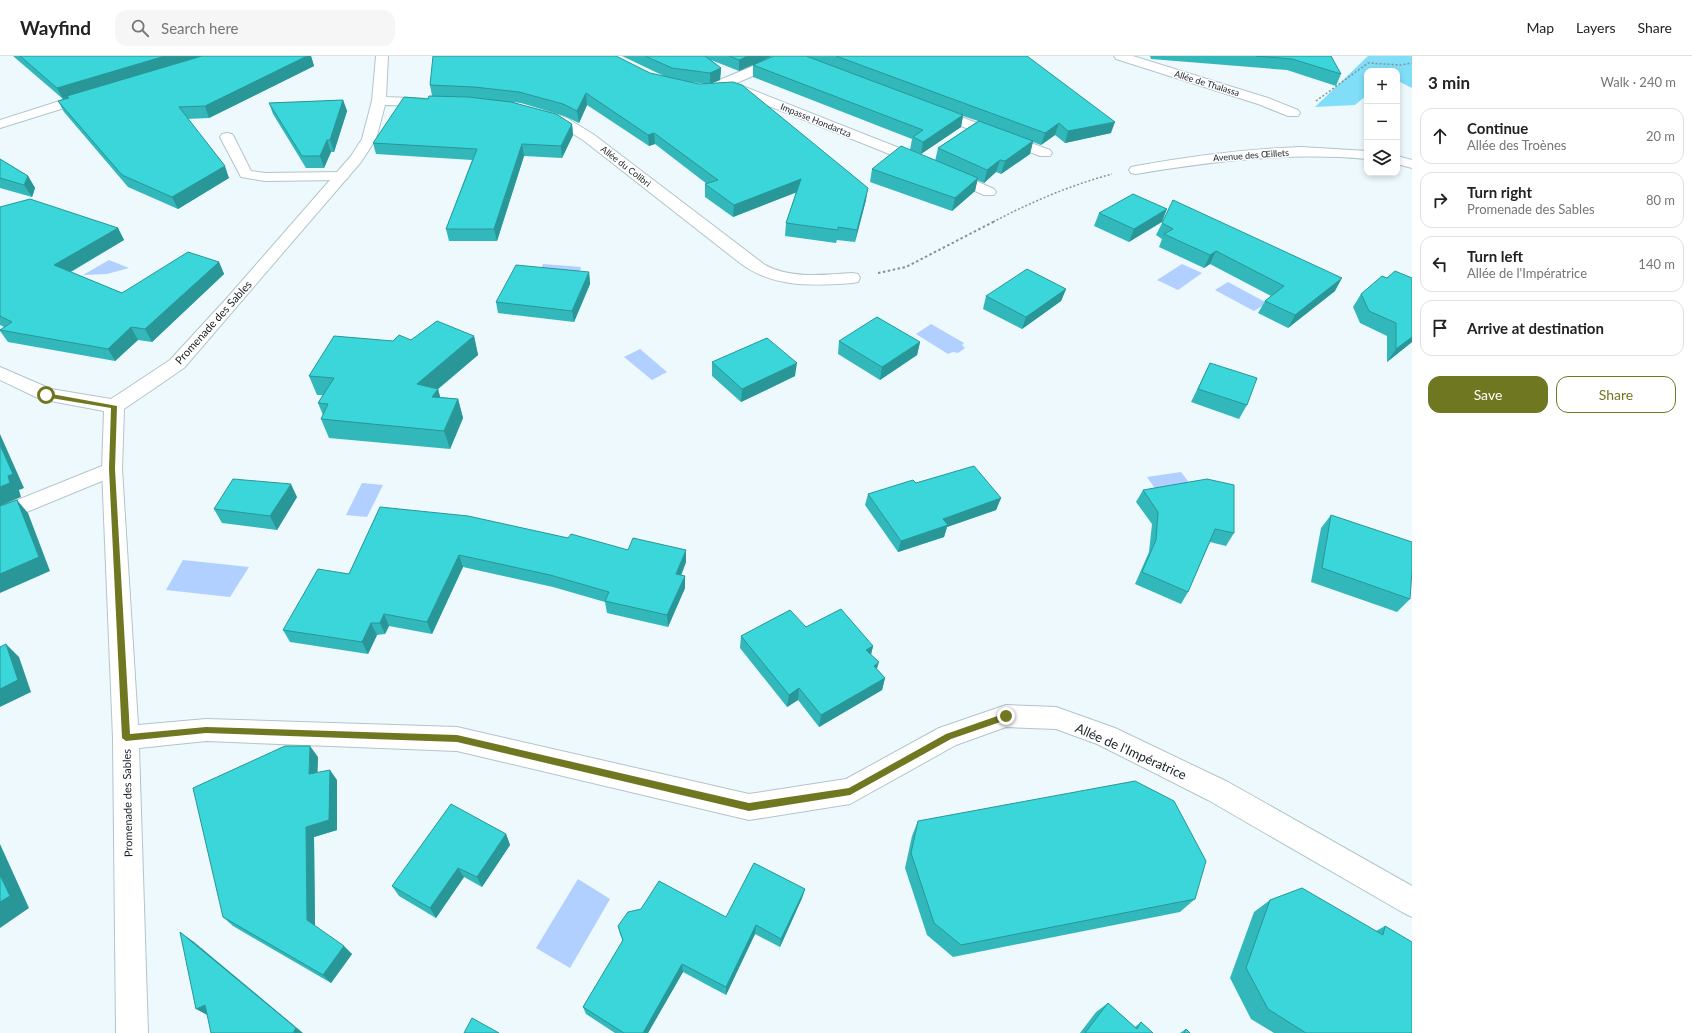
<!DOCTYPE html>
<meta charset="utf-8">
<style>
body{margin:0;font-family:Lato,sans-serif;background:#f6f6f6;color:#222}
.controls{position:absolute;right:12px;top:12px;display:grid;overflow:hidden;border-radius:8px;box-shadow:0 2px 6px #0003}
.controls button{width:36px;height:36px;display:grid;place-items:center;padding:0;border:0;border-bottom:1px solid #e0e0e0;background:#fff;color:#222;font:20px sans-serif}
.stop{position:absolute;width:12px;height:12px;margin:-9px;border:3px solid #707721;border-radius:50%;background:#fff}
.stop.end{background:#707721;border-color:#fff;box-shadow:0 1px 4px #0008}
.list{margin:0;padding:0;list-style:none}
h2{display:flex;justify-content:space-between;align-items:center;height:52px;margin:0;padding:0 16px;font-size:17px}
h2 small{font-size:13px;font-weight:400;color:#767676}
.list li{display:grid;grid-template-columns:26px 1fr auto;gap:12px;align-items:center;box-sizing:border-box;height:56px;margin:0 8px 8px;padding:0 8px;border:1px solid #e0e0e0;border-radius:12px}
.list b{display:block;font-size:15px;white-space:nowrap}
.list p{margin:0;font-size:13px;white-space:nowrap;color:#767676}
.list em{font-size:13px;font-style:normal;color:#767676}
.actions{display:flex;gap:8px;padding:12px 16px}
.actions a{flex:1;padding:9px 0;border:1px solid #707721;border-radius:12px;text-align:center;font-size:14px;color:#707721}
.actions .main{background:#707721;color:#fff}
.icon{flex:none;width:22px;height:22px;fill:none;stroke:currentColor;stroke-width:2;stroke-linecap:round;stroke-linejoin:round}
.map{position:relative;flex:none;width:1412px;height:977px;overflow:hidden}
header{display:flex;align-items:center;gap:24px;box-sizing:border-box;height:56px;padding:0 20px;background:#fff;border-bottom:1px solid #e0e0e0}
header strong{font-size:19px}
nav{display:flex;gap:22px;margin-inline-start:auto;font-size:14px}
.search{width:280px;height:36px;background:#f6f6f6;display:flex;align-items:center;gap:10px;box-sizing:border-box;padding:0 14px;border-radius:12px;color:#767676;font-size:15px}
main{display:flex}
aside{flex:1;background:#fff}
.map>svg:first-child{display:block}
.green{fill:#81def8}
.water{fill:#b1cfff}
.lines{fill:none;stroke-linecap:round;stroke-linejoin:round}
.lane-casing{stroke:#b1c5cb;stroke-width:2}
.street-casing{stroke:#b1c5cb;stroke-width:2}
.path-far1{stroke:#889195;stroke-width:1.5;stroke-dasharray:2 2;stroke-linecap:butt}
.path{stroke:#889195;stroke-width:2;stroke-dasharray:2.5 2.5;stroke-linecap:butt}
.lane{fill:#fff;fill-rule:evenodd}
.street{fill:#fff;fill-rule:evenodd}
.wall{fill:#32b8bb;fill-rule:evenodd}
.shaded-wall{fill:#299698}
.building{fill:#3ad6d9;stroke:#299698}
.route{fill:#707721}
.labels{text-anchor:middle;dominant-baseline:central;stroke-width:3;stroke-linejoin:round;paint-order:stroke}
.far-street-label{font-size:9px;fill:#192023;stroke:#fff}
.street-label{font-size:11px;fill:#192023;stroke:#fff}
.near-street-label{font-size:13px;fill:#192023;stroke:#fff}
</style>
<header>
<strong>Wayfind</strong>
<div class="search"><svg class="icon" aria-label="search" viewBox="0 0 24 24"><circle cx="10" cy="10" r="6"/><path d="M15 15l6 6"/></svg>Search here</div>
<nav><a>Map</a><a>Layers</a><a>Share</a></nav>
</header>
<main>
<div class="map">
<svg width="1412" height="977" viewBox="0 0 1412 977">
<rect width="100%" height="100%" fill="#edf9fd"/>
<path class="green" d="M 1368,0 L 1412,0 L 1412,32 L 1400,26 L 1397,26 L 1397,15 L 1367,15 L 1367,39 L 1355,49 L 1315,51 Z"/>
<path class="water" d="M 109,204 L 129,212 L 107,218 L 83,219 Z
M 543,208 L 581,211 L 579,221 L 539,218 Z
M 1182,208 L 1202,217 L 1178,234 L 1157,224 Z
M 1228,226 L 1267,247 L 1254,255 L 1215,234 Z
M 931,268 L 964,287 L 962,289 L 965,292 L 958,297 L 953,296 L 948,298 L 916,278 Z
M 640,293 L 667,316 L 652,324 L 624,301 Z
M 1181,416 L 1191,429 L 1156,434 L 1147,421 Z
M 362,427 L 383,429 L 367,461 L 346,459 Z
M 183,504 L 249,511 L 230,541 L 166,534 Z
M 578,823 L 610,843 L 570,912 L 536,892 Z"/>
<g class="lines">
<g class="lane-casing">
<path id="lane" d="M 227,77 L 232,78 L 234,81 L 251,115 L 265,117 L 342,116 L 347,117 L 349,120 L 347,123 L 342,124 L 265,125 L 241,121 L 220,81 L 222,78 Z
M 112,406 L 119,408 L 122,413 L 119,418 L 0,467 L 0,451 Z"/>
</g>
<g class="street-casing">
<path id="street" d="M 376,0 L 388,0 L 386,41 L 432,43 L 437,44 L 439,47 L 437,50 L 385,49 L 376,83 L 361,106 L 184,312 L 124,353 L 122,413 L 138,669 L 206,663 L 457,671 L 749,738 L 846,723 L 939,672 L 1006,649 L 1056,651 L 1115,672 L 1228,726 L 1412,830 L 1412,861 L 1402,856 L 1208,744 L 1097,688 L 1056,673 L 1006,671 L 956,689 L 850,748 L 749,764 L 457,695 L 206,685 L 139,692 L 148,977 L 116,977 L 113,682 L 102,413 L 104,355 L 40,343 L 0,324 L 0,311 L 51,333 L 111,343 L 170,304 L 227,242 L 351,100 L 362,83 L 372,45 Z
M 777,0 L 785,0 L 787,3 L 785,6 L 732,29 L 740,29 L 927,103 L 994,133 L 996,136 L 994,139 L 984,139 L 917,109 L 734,36 L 727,37 L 721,33 L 715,35 L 709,31 L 710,28 Z
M 1114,0 L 1133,0 L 1268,42 L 1298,54 L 1300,57 L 1298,60 L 1288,60 L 1258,48 L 1116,3 Z
M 88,36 L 93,37 L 95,40 L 93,43 L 0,72 L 0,64 Z
M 934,51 L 1050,94 L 1052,97 L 1050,100 L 1040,100 L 929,58 L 927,55 L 929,52 Z
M 545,56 L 565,61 L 593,78 L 765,209 C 791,223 823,219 852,217 L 858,218 L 860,222 L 858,226 L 852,227 C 813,230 773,232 740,207 L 583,84 L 555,67 L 540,63 L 538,60 L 540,57 Z
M 1301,91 L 1367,95 L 1367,103 C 1289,96 1213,105 1136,118 L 1131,117 L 1129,114 L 1131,111 L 1136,110 C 1191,100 1245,93 1301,91 Z
M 1397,100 L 1412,104 L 1412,112 L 1397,108 Z"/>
</g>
<path class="path-far1" d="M 1316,45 L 1368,7 L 1401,9 L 1412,7
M 993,166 C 1031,146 1071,129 1112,118"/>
<path class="path" d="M 878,217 L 906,211 L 995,165"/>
<use href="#lane" class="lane"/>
<use href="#street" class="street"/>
</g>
<path class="wall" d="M 13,0 L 311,0 L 314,10 L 209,62 L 187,63 L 229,122 L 178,153 L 128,131 L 64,56 L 58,45 L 68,42 L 63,43 Z
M 622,0 L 772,0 L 756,8 L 774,0 L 1027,0 L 1111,77 L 1065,87 L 1055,79 L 1041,89 L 1033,86 L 1030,98 L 1001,118 L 996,116 L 984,127 L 977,124 L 975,135 L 952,155 L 870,126 L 872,113 L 935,105 L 938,92 L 978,65 L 963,60 L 961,71 L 921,98 L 910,94 L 912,83 L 753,21 L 753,9 L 739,15 L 711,4 L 721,12 L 720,24 L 712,27 L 866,144 L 855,186 L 837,184 L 836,187 L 785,180 L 786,167 L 796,136 L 733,161 L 705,141 L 705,128 L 707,128 L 655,88 L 649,90 L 587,49 L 579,67 L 564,60 L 521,47 L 513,46 L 572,68 L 573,79 L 562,102 L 524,100 L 497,185 L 449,185 L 446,173 L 472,104 L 376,98 L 373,87 L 432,40 L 430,29 L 650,17 L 666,21 ZM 688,26 L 700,27 L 704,28 L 699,28 Z
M 1150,0 L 1331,0 L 1341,18 L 1336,30 L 1287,14 L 1151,3 Z
M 343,44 L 347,55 L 334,96 L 331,96 L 324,112 L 306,112 L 273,58 L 269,47 Z
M 0,103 L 28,120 L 35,132 L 32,141 L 0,132 Z
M 0,151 L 118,172 L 124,184 L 71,216 L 122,237 L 219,206 L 224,218 L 152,286 L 138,284 L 115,305 L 8,286 L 0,275 L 0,274 L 4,271 L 0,269 Z
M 1167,153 L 1129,186 L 1094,170 L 1099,157 Z
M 1162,167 L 1335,235 L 1288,272 L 1258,257 L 1265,245 L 1271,240 L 1210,208 L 1204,212 L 1159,191 L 1162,183 L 1156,179 Z
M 589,216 L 590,228 L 574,266 L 498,257 L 496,246 Z
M 1412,222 L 1412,286 L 1387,306 L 1387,280 L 1360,267 L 1353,251 L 1361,238 Z
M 1066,233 L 1061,245 L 1022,273 L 983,253 L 986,240 Z
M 474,280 L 478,299 L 438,333 L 440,341 L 458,343 L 463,362 L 450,393 L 329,382 L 321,363 L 323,359 L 318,347 L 323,339 L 317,339 L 309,320 L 393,285 Z
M 839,285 L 920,286 L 917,299 L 880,324 L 838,298 Z
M 712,306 L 795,320 L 741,346 L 712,320 Z
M 1210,307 L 1247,349 L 1239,363 L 1191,346 Z
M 916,427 L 1001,442 L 996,454 L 947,471 L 944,481 L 898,496 L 865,449 L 868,438 Z
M 1143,434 L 1234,477 L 1226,490 L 1210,486 L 1188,536 L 1181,548 L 1135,528 L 1149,496 L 1152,468 L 1136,446 Z
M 297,441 L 277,474 L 222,467 L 214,453 Z
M 380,451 L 568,482 L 628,494 L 686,506 L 681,519 L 685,520 L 685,532 L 668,571 L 607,557 L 605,546 L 553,531 L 463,511 L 432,578 L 389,570 L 385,578 L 377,579 L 368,598 L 290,586 L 283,574 L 349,518 Z
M 1331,459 L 1410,543 L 1397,556 L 1311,526 L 1321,472 Z
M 741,580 L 873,590 L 871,599 L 877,613 L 885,622 L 882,634 L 819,671 L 798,644 L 787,651 L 740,592 Z
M 318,701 L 317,717 L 337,724 L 337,774 L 314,781 L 315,870 L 352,898 L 331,927 L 233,870 L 223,861 Z
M 918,765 L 1195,843 L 1180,856 L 953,901 L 927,879 L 905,812 L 912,780 Z
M 506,778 L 510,789 L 482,831 L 464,821 L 436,862 L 399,840 L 392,830 Z
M 805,833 L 802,842 L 780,891 L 755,878 L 726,939 L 683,916 L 648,977 L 615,977 L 586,958 L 583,951 L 623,885 L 620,878 L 618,870 L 726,861 Z
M 1270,844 L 1376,875 L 1385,870 L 1412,977 L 1274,977 L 1251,963 L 1230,922 L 1254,856 Z
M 1108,947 L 1135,971 L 1141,966 L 1153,977 L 1080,977 L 1096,956 Z
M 1186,973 L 1190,977 L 1180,977 Z"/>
<path class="shaded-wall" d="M 165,0 L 206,0 L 67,40 L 68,42 L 63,43 L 57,32 Z
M 307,0 L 311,0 L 314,10 L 209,62 L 205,50 Z
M 748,0 L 772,0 L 739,15 L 739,4 Z
M 721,12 L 720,24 L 710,28 L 710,17 Z
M 586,37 L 587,49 L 579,67 L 577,55 Z
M 343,44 L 347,55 L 334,96 L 330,84 Z
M 963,59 L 961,71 L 921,98 L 923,86 Z
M 1115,66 L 1111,77 L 1065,87 L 1068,75 Z
M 1059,67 L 1055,79 L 1041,89 L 1045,77 Z
M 572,68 L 573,79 L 562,102 L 561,90 Z
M 654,77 L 655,88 L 649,90 L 648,79 Z
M 327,84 L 331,96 L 324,112 L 320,100 Z
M 1033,85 L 1030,98 L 1001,118 L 1005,105 Z
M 522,88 L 524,100 L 497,185 L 494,173 Z
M 1000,104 L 996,116 L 984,127 L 987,114 Z
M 225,110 L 229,122 L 178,153 L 172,141 Z
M 28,120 L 35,132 L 32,141 L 24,129 Z
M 978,122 L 975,135 L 952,155 L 955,142 Z
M 801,123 L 800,135 L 733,161 L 734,149 Z
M 868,132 L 866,144 L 855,186 L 857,174 Z
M 1167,153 L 1162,166 L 1129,186 L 1134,173 Z
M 118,172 L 124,184 L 61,221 L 54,209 Z
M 1216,195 L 1210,208 L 1204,212 L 1210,199 Z
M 219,206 L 224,218 L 152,286 L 145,273 Z
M 589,216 L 590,228 L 574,266 L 572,255 Z
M 1342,222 L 1335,235 L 1288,272 L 1295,259 Z
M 1066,233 L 1061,245 L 1022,273 L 1026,261 Z
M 131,271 L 138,284 L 115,305 L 108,293 Z
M 474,280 L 478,299 L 438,333 L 443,352 L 417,328 Z
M 1412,281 L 1412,286 L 1387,306 L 1396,293 Z
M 920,286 L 917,299 L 880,324 L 882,311 Z
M 797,307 L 795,320 L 741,346 L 742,333 Z
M 458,343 L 463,362 L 450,393 L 444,375 Z
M 0,378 L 24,432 L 19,434 L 21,441 L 0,450 L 0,431 L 8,420 L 0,389 Z
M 291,428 L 297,441 L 277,474 L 270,460 Z
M 1001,442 L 996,454 L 947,471 L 944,481 L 898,496 L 901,485 L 943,463 Z
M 17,444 L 28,457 L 50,515 L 0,537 L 0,518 Z
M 686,494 L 686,506 L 677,530 L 676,518 Z
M 459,499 L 463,511 L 432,578 L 427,566 Z
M 685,520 L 685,532 L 668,571 L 667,559 Z
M 384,558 L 389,570 L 385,578 L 380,567 Z
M 371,567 L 377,579 L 368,598 L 362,586 Z
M 6,588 L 19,601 L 31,636 L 0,651 L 0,633 Z
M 873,590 L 870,602 L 866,594 Z
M 879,606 L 875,619 L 874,610 Z
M 885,622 L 882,634 L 819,671 L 821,659 Z
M 799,632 L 798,644 L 787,651 L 789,639 Z
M 310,690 L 318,701 L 317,729 L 309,718 Z
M 330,714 L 337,724 L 337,774 L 314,781 L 315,873 L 307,864 L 306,771 Z
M 506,778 L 510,789 L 482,831 L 477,821 Z
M 0,788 L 29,852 L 0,872 Z
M 458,812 L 464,821 L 436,862 L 430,852 Z
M 805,833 L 802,842 L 780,891 L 781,883 Z
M 756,869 L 755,878 L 726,939 L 726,931 Z
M 180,876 L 194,886 L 303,977 L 293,977 Z
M 344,890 L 352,898 L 331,927 L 323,919 Z
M 682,908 L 683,916 L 648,977 L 643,977 Z
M 205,949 L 211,961 L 196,953 Z"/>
<path class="building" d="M 20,0 L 165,0 L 57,32 Z
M 202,0 L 307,0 L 205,50 L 179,51 L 225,110 L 172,141 L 122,119 L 58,45 L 69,42 L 67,40 Z
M 433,0 L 616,0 L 650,17 L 699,28 L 733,26 L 742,29 L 868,132 L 857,174 L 838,171 L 838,174 L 786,167 L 801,123 L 734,149 L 705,128 L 718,124 L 654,77 L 648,79 L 586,37 L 577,55 L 563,48 L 519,36 L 474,31 L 430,29 Z
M 645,0 L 705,0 L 721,12 L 710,17 L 672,12 Z
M 729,0 L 748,0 L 739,4 Z
M 774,0 L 806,0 L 963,59 L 923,86 L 913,81 L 923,74 L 753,9 Z
M 836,0 L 1027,0 L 1115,66 L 1068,75 L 1059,67 L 1045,77 Z
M 1256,0 L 1331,0 L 1341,18 L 1292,3 Z
M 429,40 L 468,41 L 511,46 L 556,58 L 572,68 L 561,90 L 522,88 L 494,173 L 446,173 L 477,93 L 373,87 L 404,41 L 428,43 Z
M 343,44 L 330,84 L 327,84 L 320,100 L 302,100 L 269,47 Z
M 979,65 L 1033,85 L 1005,105 L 1000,104 L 987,114 L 938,92 Z
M 901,90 L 978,122 L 955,142 L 872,113 Z
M 0,103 L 28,120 L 24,129 L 0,122 Z
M 1133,138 L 1167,153 L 1134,173 L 1099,157 Z
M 30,143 L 118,172 L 54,209 L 122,237 L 188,196 L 219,206 L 145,273 L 131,271 L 108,293 L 0,274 L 12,266 L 0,260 L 0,151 Z
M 1173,144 L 1342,222 L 1295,259 L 1265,245 L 1284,230 L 1216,195 L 1210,199 L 1164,178 L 1173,173 L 1162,167 Z
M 516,209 L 589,216 L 572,255 L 496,246 Z
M 1027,213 L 1066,233 L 1026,261 L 986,240 Z
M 1395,215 L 1412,222 L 1412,281 L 1396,293 L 1396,267 L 1369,255 L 1361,238 L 1382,220 L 1387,222 Z
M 877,261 L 920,286 L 882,311 L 839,285 Z
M 437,265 L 474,280 L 417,328 L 438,333 L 432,341 L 458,343 L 444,375 L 321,363 L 328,348 L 318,347 L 334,322 L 309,320 L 334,280 L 393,285 L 399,279 L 411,284 Z
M 767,282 L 797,307 L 742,333 L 712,306 Z
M 1210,307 L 1257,322 L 1247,349 L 1198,333 Z
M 0,389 L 13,418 L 8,420 L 10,427 L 0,431 Z
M 974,410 L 1001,442 L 943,463 L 948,469 L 901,485 L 868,438 L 913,424 L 916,427 Z
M 233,423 L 291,428 L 270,460 L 214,453 Z
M 1207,423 L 1234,429 L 1234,477 L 1215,473 L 1188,536 L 1142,516 L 1156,484 L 1158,456 L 1143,434 Z
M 17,444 L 39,501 L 0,518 L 0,450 Z
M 380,451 L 468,460 L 568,482 L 571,478 L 628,494 L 633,482 L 686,494 L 676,518 L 685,520 L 667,559 L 605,545 L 609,536 L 550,519 L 459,499 L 427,566 L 384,558 L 380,567 L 371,567 L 362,586 L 283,574 L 318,513 L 349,518 Z
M 1331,459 L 1412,486 L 1412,515 L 1410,543 L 1322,512 Z
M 841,553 L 873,590 L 866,594 L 879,606 L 874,610 L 885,622 L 821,659 L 799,632 L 789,639 L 741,580 L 790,554 L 806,571 Z
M 6,588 L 18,624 L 0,633 L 0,591 Z
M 285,690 L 310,690 L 309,718 L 330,714 L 329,764 L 306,771 L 307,864 L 344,890 L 323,919 L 223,861 L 193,732 Z
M 1135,725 L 1174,745 L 1206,805 L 1195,843 L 961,889 L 934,867 L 911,797 L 918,765 Z
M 451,748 L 506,778 L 477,821 L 458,812 L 430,852 L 392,830 Z
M 754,807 L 805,833 L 781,883 L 756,869 L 726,931 L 682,908 L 643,977 L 624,977 L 583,951 L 623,884 L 618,870 L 628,856 L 641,853 L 659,825 L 726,861 Z
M 0,819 L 10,840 L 0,846 Z
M 1302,832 L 1383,879 L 1385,870 L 1412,886 L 1412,977 L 1306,977 L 1268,953 L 1246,912 L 1270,844 Z
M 180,876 L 296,972 L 293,977 L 211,977 L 205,949 L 196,953 Z
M 1108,947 L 1137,973 L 1141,966 L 1153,977 L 1085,977 Z
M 472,962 L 499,977 L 464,977 Z
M 1186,973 L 1190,977 L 1184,977 Z"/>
<path class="route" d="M 46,337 L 117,350 L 115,413 L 130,678 L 206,671 L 457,679 L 749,747 L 849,732 L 946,678 L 1006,657 L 1010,660 L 1009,663 L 951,683 L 850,739 L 749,755 L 457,686 L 206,677 L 126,685 L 122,682 L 109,413 L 111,352 L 45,341 Z"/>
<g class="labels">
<g class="far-street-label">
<text transform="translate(1207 27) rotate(17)">Allée de Thalassa</text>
<text transform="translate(816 64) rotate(22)">Impasse Hondartza</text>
<text transform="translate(1251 99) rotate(-4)">Avenue des Œillets</text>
<text transform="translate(626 110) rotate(38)">Allée du Colibri</text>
</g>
<g class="street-label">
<text transform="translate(213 266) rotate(-48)">Promenade des Sables</text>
<text transform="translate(127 747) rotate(-91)">Promenade des Sables</text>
</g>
<g class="near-street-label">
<text transform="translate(1131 695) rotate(24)">Allée de l'Impératrice</text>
</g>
</g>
</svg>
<div class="controls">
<button>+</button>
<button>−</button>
<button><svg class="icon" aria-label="layers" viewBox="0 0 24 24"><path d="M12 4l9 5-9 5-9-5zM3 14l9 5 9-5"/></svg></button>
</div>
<div class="stop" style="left:46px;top:339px"></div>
<div class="stop end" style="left:1006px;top:660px"></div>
</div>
<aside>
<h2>3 min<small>Walk · 240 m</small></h2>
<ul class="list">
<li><svg class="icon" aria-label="ahead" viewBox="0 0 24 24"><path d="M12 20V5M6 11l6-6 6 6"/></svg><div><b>Continue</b><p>Allée des Troènes</p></div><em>20 m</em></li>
<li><svg class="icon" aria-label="right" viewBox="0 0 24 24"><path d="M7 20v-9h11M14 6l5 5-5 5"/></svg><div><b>Turn right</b><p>Promenade des Sables</p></div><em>80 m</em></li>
<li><svg class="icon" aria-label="left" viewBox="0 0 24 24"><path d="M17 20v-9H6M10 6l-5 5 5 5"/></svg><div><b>Turn left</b><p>Allée de l'Impératrice</p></div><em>140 m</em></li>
<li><svg class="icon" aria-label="arrive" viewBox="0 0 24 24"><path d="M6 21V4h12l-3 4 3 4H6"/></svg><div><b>Arrive at destination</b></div></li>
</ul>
<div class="actions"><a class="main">Save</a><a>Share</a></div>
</aside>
</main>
